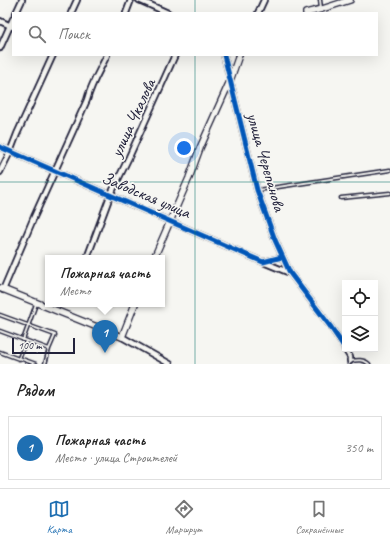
<!DOCTYPE html>
<html lang="ru">
<meta charset="utf-8">
<style>
body{margin:0;font-family:Caveat,sans-serif;background:#f2f2f2;color:#222}
.controls{position:absolute;right:12px;bottom:12px;display:grid;overflow:hidden;border-radius:0px;box-shadow:0 4px 16px #0002}
.controls button{width:36px;height:36px;display:grid;place-items:center;padding:0;border:0;border-bottom:1px solid #e0e0e0;background:#fff;color:#222;font:20px sans-serif}
.scale{position:absolute;left:12px;bottom:10px;width:63px;box-sizing:border-box;padding-left:4px;border:2px solid #22223b;border-top:0;font-size:11px;line-height:14px;white-space:nowrap;color:#22223b;-webkit-text-stroke:3px #f6f6f2;paint-order:stroke}
.you{position:absolute;left:184px;top:148px;width:14px;height:14px;margin:-10px;border:3px solid #fff;border-radius:50%;background:#1a73e8;box-shadow:0 0 0 6px #1a73e833}
.badge{display:grid;place-items:center;width:26px;height:26px;border-radius:50%;background:#1f6fb2;color:#fff;font-size:13px;font-weight:700}
.pin{position:absolute;translate:-50% -33px;filter:drop-shadow(0 1px 2px #0008)}
.pin::after{content:'';position:absolute;top:21px;width:14px;height:12px;background:inherit;clip-path:polygon(0 0,100% 0,50% 100%)}
.popup{position:absolute;left:45px;top:255px;width:120px;height:52px;box-sizing:border-box;display:grid;place-content:center;border-radius:0px;background:#fff;filter:drop-shadow(0 1px 3px #0005);font-size:13px;white-space:nowrap;color:#767676}
.popup b{font-size:15px;color:#222}
.popup::after{content:'';position:absolute;left:50%;top:100%;margin-left:-8px;border:8px solid transparent;border-top-color:#fff}
.list{margin:0;padding:0;list-style:none}
h2{display:flex;justify-content:space-between;align-items:center;height:52px;margin:0;padding:0 16px;font-size:17px}
h2 small{font-size:13px;font-weight:400;color:#767676}
.list li{display:grid;grid-template-columns:26px 1fr auto;gap:12px;align-items:center;box-sizing:border-box;height:64px;margin:0 8px 8px;padding:0 8px;border:1px solid #e0e0e0;border-radius:0px}
.list b{display:block;font-size:15px;white-space:nowrap}
.list p{margin:0;font-size:13px;white-space:nowrap;color:#767676}
.list em{font-size:13px;font-style:normal;color:#767676}
.icon{flex:none;width:22px;height:22px;fill:none;stroke:currentColor;stroke-width:2;stroke-linecap:round;stroke-linejoin:round}
.map{position:relative;flex:none;width:390px;height:364px;overflow:hidden}
.search{position:absolute;background:#fff;box-shadow:0 4px 16px #0002;left:12px;right:12px;top:12px;height:44px;display:flex;align-items:center;gap:10px;box-sizing:border-box;padding:0 14px;border-radius:0px;color:#767676;font-size:15px}
.sheet{height:124px;background:#fff}
nav{display:flex;justify-content:space-around;align-items:center;box-sizing:border-box;height:56px;border-top:1px solid #e0e0e0;background:#fff;font-size:11px;color:#767676}
nav a{display:grid;justify-items:center;gap:2px}
nav .on{color:#1f6fb2}
.map>svg:first-child{display:block}
.lines{fill:none;stroke-linecap:round;stroke-linejoin:round}
.service-casing{stroke:#22223b;stroke-width:5}
.minor-casing{stroke:#22223b;stroke-width:8}
.tertiary-casing{stroke:#22223b;stroke-width:8}
.service{stroke:#f6f6f2;stroke-width:2}
.minor{stroke:#f6f6f2;stroke-width:4.5}
.tertiary{stroke:#f6f6f2;stroke-width:5.5}
.cycleway-casing{stroke:#f6f6f2;stroke-width:8}
.cycleway{stroke:#0057b8;stroke-width:5}
.grid{fill:none;stroke:#0f766e;stroke-width:1;stroke-opacity:0.55}
.labels{text-anchor:middle;dominant-baseline:central;stroke-width:3.5;stroke-linejoin:round;paint-order:stroke}
.street-label{font-size:17px;fill:#22223b;stroke:#f6f6f2}
</style>
<div class="map">
<svg width="390" height="364" viewBox="0 0 390 364">
<rect width="100%" height="100%" fill="#f6f6f2"/>
<filter id="ink" filterUnits="userSpaceOnUse"><feTurbulence type="fractalNoise" baseFrequency=".025" numOctaves="2"/><feDisplacementMap in="SourceGraphic" scale="8" xChannelSelector="R" yChannelSelector="G"/><feConvolveMatrix kernelMatrix="1 2 1 2 8 2 1 2 1" color-interpolation-filters="sRGB"/></filter>
<g filter="url(#ink)">
<g class="lines">
<g class="service-casing">
<path id="service" d="M 320,0 L 321,8
M 258,190 L 390,170
M 341,198 L 390,193
M 0,315 L 55,335 L 49,349 L 45,364
M 0,331 L 49,349
M 23,340 L 36,304
M 0,352 L 19,359 L 19,358 L 36,364
M 19,358 L 26,341
M 349,364 L 350,361 C 357,360 364,359 369,364"/>
</g>
<g class="minor-casing">
<path id="minor" d="M 139,0 L 168,13
M 16,13 L 22,0
M 71,13 L 77,0
M 126,13 L 131,0
M 258,13 L 264,0
M 0,21 L 13,27
M 0,48 L 13,19
M 224,55 L 257,190 L 275,240 L 290,273 L 330,326 L 345,348
M 0,147 L 263,262 L 282,257
M 0,172 L 10,152 L 17,134 L 53,55
M 87,258 L 110,196 L 129,157 L 175,55
M 263,262 L 290,273
M 3,290 L 34,217 L 87,100 C 91,84 100,70 107,55
M 122,337 L 170,364
M 345,349 L 350,357 L 350,361"/>
</g>
<g class="tertiary-casing">
<path id="tertiary" d="M 306,13 L 322,9 L 350,0
M 154,258 L 189,178 L 200,148 L 230,81 L 239,55
M 0,288 L 97,327 L 122,337 L 135,304"/>
</g>
<use href="#service" class="service"/>
<use href="#minor" class="minor"/>
<use href="#tertiary" class="tertiary"/>
<g class="cycleway-casing">
<path id="cycleway" d="M 224,55 L 257,190 L 275,240 L 290,273 L 330,326 L 345,348
M 0,147 L 263,262 L 282,257"/>
</g>
<use href="#cycleway" class="cycleway"/>
</g>
</g>
<path class="grid" d="M 195,0 L 195,13M 195,55 L 195,364M 0,182 L 390,182"/>
<g class="labels">
<g class="street-label">
<text transform="translate(133 118) rotate(-65)">улица Чкалова</text>
<text transform="translate(266 162) rotate(74)">улица Черепанова</text>
<text transform="translate(146 195) rotate(23)">Заводская улица</text>
</g>
</g>
</svg>
<div class="controls">
<button><svg class="icon" aria-label="locate" viewBox="0 0 24 24"><circle cx="12" cy="12" r="6"/><path d="M12 2v4M12 18v4M2 12h4M18 12h4"/></svg></button>
<button><svg class="icon" aria-label="layers" viewBox="0 0 24 24"><path d="M12 4l9 5-9 5-9-5zM3 14l9 5 9-5"/></svg></button>
</div>
<div class="scale">100 m</div>
<div class="you"></div>
<div class="pin badge" style="left:105px;top:353px">1</div>
<div class="popup"><b>Пожарная часть</b>Место</div>
<div class="search"><svg class="icon" aria-label="search" viewBox="0 0 24 24"><circle cx="10" cy="10" r="6"/><path d="M15 15l6 6"/></svg>Поиск</div>
</div>
<section class="sheet">
<h2>Рядом<small></small></h2>
<ul class="list">
<li><span class="badge">1</span><div><b>Пожарная часть</b><p>Место · улица Строителей</p></div><em>350 m</em></li>
</ul>
</section>
<nav>
<a class="on"><svg class="icon" aria-label="map" viewBox="0 0 24 24"><path d="M3 6l6-2 6 2 6-2v14l-6 2-6-2-6 2zM9 4v14M15 6v14"/></svg>Карта</a>
<a><svg class="icon" aria-label="directions" viewBox="0 0 24 24"><path d="M12 3l9 9-9 9-9-9zM9 14v-3h6M13 9l2 2-2 2"/></svg>Маршрут</a>
<a><svg class="icon" aria-label="saved" viewBox="0 0 24 24"><path d="M7 4h10v16l-5-4-5 4z"/></svg>Сохранённые</a>
</nav>
